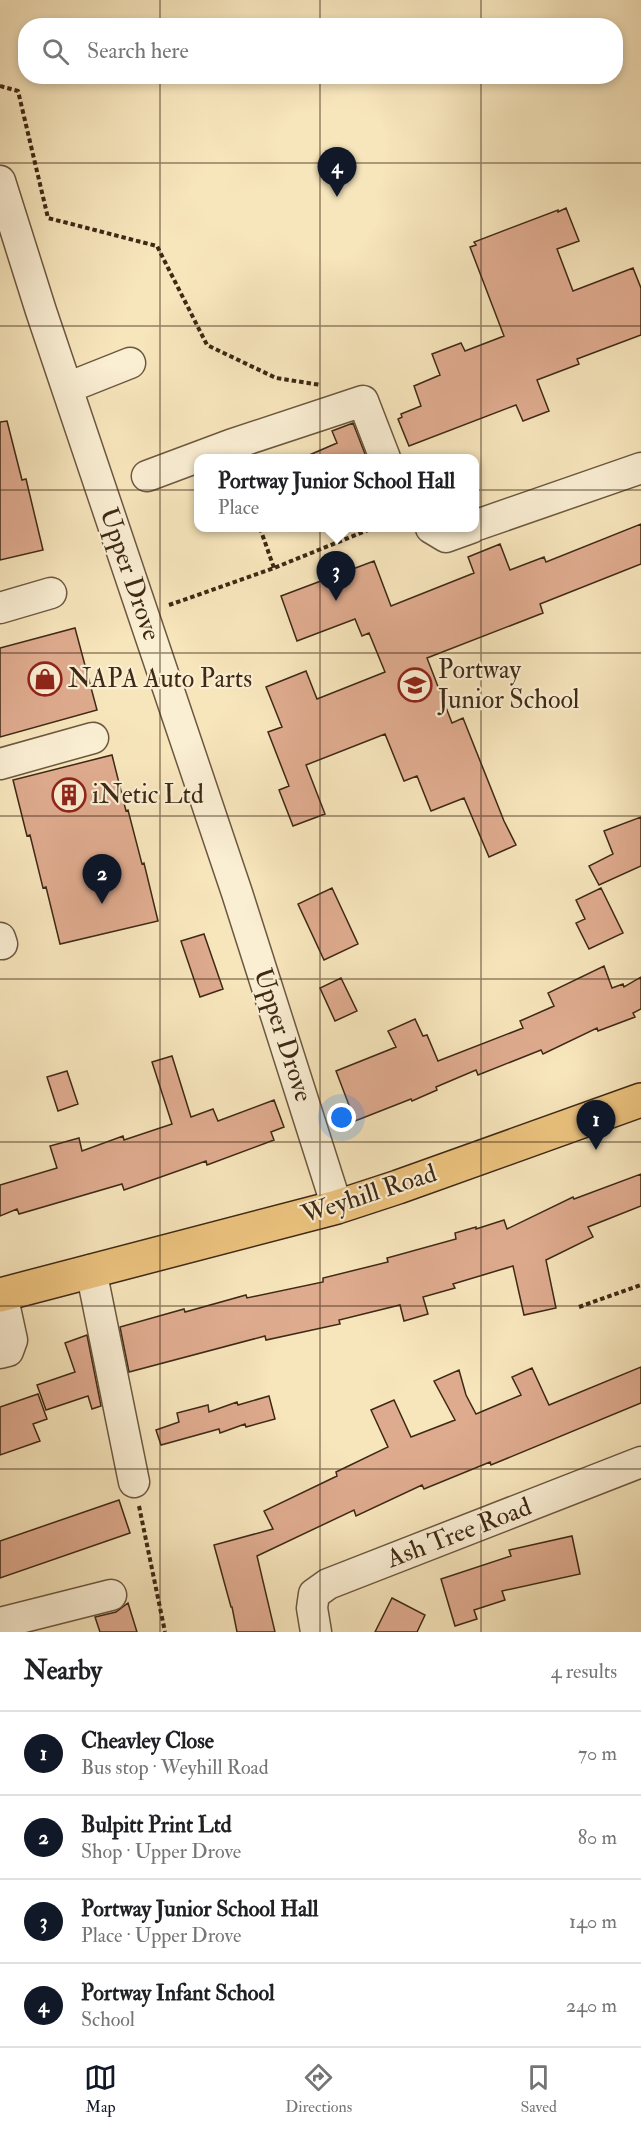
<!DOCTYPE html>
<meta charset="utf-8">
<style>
body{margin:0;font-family:"IM FELL Double Pica",serif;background:#f6f6f6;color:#202124}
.you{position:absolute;left:342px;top:1118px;width:21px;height:21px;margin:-15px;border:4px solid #fff;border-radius:50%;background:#1a73e8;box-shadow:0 0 0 9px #1a73e833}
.badge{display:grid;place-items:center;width:39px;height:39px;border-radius:50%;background:#111827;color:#fff;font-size:20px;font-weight:700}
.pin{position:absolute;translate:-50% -50px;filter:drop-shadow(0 2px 3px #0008)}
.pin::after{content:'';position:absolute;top:32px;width:21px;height:18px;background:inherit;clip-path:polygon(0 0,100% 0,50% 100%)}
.popup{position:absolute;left:194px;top:454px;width:285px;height:78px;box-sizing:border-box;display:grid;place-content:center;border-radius:12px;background:#fff;filter:drop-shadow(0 2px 4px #0005);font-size:20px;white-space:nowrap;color:#757577}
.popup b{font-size:22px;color:#202124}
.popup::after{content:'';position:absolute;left:50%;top:100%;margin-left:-12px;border:12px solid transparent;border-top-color:#fff}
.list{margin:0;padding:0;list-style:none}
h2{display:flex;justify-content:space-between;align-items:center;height:78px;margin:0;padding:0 24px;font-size:26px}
h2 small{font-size:20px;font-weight:400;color:#757577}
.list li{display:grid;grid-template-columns:39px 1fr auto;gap:18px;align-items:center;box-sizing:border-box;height:84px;padding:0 24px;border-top:2px solid #e0e0e0}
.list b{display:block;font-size:22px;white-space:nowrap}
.list p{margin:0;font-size:20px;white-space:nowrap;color:#757577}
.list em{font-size:20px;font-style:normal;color:#757577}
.icon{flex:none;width:33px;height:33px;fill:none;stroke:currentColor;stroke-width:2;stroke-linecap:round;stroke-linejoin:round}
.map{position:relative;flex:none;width:641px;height:1632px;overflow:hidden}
.search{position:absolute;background:#fff;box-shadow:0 3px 9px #0003;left:18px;right:18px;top:18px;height:66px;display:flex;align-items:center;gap:15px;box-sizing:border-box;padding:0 21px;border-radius:24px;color:#757577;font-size:22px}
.sheet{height:414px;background:#fff}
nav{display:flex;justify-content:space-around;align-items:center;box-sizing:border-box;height:84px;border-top:2px solid #e0e0e0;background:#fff;font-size:16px;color:#757577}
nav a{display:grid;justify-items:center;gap:3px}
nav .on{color:#111827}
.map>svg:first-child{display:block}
.building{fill:#dfab8f;stroke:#3e2915;stroke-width:1.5}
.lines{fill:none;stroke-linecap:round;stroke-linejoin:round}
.minor-casing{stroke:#6c583f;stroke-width:33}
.major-casing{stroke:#3e2915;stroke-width:36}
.path{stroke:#3e2915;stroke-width:4;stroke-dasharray:4.5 3;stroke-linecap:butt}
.minor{stroke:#faeed3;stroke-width:30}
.major{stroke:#ecc27e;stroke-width:33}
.grid{fill:none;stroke:#3e2915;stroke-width:1.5;stroke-opacity:0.55}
.labels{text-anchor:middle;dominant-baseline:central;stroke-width:4.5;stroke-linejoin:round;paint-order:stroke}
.street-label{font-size:26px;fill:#3e2915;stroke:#faeed3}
.poi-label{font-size:26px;fill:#3e2915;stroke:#faeed3;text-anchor:start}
</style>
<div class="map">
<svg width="641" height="1632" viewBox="0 0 641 1632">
<rect width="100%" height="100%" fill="#f7e5bc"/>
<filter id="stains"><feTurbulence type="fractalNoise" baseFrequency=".00333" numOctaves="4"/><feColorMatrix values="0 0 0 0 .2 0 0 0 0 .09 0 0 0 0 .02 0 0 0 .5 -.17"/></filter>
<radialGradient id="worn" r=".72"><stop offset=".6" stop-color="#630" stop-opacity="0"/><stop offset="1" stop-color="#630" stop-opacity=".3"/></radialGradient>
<path class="building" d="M 566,208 L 579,241 L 557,249 L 573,291 L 633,268 L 641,288 L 641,335 L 577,359 L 579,364 L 537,380 L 549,411 L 523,421 L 516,405 L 409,446 L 398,419 L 402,417 L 401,414 L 421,406 L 414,386 L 440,375 L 432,354 L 461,343 L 465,351 L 504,336 L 470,247 L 476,245 L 474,242 L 558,210 L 558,212 Z
M 7,421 L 22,480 L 26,479 L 43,550 L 0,560 L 0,422 Z
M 353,423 L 367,459 L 300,459 L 337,443 L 332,431 Z
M 641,524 L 641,564 L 540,604 L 543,613 L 427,658 L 452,723 L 463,718 L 504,821 L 516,845 L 489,857 L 464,798 L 431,811 L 417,776 L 404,781 L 385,734 L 306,765 L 325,814 L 293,826 L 279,790 L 289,786 L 268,732 L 282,727 L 266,687 L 306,671 L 317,699 L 385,672 L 369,633 L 362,636 L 355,619 L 297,641 L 281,596 L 374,561 L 391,606 L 474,573 L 468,557 L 500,544 L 510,570 L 544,557 L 546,562 Z
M 75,628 L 97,710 L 0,737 L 0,648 Z
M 112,755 L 126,811 L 128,810 L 142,864 L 144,863 L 158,921 L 60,944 L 46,887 L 43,888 L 30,835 L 27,836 L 13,780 Z
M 641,817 L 641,866 L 599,885 L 589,866 L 613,854 L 604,831 Z
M 332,888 L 358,944 L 324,960 L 298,904 Z
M 601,888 L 623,933 L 589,949 L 576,923 L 585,919 L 576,900 Z
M 204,934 L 223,989 L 200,997 L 181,941 Z
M 604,966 L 612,988 L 623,984 L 624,987 L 641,977 L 641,1009 L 633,1013 L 635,1017 L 598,1031 L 597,1028 L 543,1054 L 541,1050 L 478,1075 L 476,1070 L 436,1087 L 437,1090 L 412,1101 L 411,1099 L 355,1121 L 336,1071 L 396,1047 L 388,1031 L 415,1019 L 423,1036 L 427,1035 L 438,1061 L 523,1028 L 520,1021 L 554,1006 L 548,993 Z
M 341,978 L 357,1011 L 335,1021 L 320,988 Z
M 172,1056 L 191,1117 L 213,1109 L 218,1121 L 274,1100 L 284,1127 L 271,1132 L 274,1140 L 207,1165 L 206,1161 L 124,1190 L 122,1184 L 19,1214 L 17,1209 L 0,1216 L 0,1185 L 57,1168 L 50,1146 L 79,1138 L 82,1151 L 123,1136 L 124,1140 L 172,1124 L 152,1062 Z
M 67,1071 L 78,1104 L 58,1111 L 47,1077 Z
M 641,1174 L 641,1206 L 588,1227 L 593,1237 L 546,1260 L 556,1308 L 524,1315 L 513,1266 L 453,1284 L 455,1288 L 423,1297 L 428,1314 L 404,1321 L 400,1305 L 339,1320 L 340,1324 L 266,1340 L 265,1336 L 129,1372 L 120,1327 L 184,1309 L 185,1312 L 246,1295 L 247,1298 L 323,1282 L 323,1278 L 388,1262 L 387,1258 L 456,1239 L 455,1233 L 476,1227 L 476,1229 L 504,1220 L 507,1229 L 573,1197 L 574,1199 Z
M 87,1335 L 101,1406 L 92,1409 L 88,1396 L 46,1410 L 37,1385 L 75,1372 L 65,1343 Z
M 641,1367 L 641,1403 L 491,1465 L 490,1462 L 424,1489 L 422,1485 L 356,1516 L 354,1510 L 257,1556 L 275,1632 L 237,1632 L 232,1607 L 231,1607 L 214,1545 L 273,1529 L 264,1511 L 337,1476 L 336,1472 L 388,1447 L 371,1410 L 394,1400 L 411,1437 L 455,1420 L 434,1381 L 459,1370 L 466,1395 L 476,1414 L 521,1395 L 512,1377 L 532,1368 L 549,1405 Z
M 38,1394 L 47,1419 L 33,1424 L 40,1441 L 0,1455 L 0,1407 Z
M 269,1396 L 275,1419 L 246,1427 L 245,1424 L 220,1433 L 219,1429 L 161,1445 L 156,1430 L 179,1422 L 177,1413 L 208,1405 L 209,1412 L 237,1402 L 238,1405 Z
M 119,1500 L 130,1533 L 0,1578 L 0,1541 Z
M 572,1536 L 580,1574 L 502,1591 L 505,1600 L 474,1610 L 477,1619 L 455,1626 L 441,1579 L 511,1556 L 509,1550 Z
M 392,1598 L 425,1615 L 417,1632 L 375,1632 Z
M 128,1603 L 137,1632 L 100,1632 L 95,1617 L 116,1612 Z"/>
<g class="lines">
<g class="minor-casing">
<path id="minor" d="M 0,181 L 41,311 L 237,893 L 337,1207
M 67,388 L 130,363
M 147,476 L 230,445 L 363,401 L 385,458
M 474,526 L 641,468
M 431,528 L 446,537 L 471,528
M 0,608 L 51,593
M 0,764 L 93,738
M 0,938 L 2,944
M 91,1270 L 134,1482
M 0,1353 L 8,1351 L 12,1340 L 2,1294
M 0,1623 L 111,1595
M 316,1632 L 312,1608 L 314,1594 L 328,1584 L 641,1462"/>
</g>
<g class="major-casing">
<path id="major" d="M 0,1295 L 337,1207 L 398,1187 L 641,1100"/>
</g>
<path class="path" d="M 0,86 L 18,91 L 48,218 L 157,246 L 207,345 L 276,378 L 321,385
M 260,528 L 274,568
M 169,605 L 274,568 L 373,528
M 579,1307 L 641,1285
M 139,1506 L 165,1632"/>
<use href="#minor" class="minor"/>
<use href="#major" class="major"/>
</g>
<path class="grid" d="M 160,0 L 160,26M 320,0 L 320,26M 481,0 L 481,26M 160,76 L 160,1632M 320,76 L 320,1632M 481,76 L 481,1632M 0,163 L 641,163M 0,326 L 641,326M 0,490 L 641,490M 0,653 L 641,653M 0,816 L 641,816M 0,979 L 641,979M 0,1142 L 641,1142M 0,1306 L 641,1306M 0,1469 L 641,1469"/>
<defs>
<g id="shop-ring" transform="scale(1.725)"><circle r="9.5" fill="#faeed3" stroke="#8f2418" stroke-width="1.5"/><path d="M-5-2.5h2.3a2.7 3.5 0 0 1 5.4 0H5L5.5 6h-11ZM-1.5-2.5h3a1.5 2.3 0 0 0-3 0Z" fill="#8f2418"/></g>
<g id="school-ring" transform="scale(1.725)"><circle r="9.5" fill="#faeed3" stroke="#8f2418" stroke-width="1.5"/><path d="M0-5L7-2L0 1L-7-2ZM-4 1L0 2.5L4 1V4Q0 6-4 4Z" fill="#8f2418"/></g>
<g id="building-ring" transform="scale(1.725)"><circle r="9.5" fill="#faeed3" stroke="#8f2418" stroke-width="1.5"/><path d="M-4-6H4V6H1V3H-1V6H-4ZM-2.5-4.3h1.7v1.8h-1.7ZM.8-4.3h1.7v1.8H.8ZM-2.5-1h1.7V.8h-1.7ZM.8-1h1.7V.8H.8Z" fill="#8f2418"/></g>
</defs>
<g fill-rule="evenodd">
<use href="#shop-ring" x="45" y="679"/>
<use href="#school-ring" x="415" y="685"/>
<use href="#building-ring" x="69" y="795"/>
</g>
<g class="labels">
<g class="street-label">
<text transform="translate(130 574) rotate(71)">Upper Drove</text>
<text transform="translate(283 1035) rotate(72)">Upper Drove</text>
<text transform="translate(369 1194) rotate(-18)">Weyhill Road</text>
<text transform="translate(459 1533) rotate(-21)">Ash Tree Road</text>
</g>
<g class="poi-label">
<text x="438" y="670">Portway<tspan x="438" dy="30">Junior School</tspan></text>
<text x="68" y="679">NAPA Auto Parts</text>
<text x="92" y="795">iNetic Ltd</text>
</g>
</g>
<rect width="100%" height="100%" filter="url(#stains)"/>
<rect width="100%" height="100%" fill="url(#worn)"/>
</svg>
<div class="you"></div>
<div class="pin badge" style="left:596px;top:1150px">1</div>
<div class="pin badge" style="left:102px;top:904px">2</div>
<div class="pin badge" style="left:336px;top:601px">3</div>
<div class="popup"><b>Portway Junior School Hall</b>Place</div>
<div class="pin badge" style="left:337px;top:197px">4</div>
<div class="search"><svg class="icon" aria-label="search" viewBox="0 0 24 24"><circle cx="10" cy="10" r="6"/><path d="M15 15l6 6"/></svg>Search here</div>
</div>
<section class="sheet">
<h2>Nearby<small>4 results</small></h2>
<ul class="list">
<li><span class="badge">1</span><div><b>Cheavley Close</b><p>Bus stop · Weyhill Road</p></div><em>70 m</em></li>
<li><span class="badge">2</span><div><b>Bulpitt Print Ltd</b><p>Shop · Upper Drove</p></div><em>80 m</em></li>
<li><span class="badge">3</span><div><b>Portway Junior School Hall</b><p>Place · Upper Drove</p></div><em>140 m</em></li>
<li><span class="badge">4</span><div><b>Portway Infant School</b><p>School</p></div><em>240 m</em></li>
</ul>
</section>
<nav>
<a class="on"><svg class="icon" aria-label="map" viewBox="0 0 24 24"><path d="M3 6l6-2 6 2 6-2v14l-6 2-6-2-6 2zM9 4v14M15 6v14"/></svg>Map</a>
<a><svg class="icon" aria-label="directions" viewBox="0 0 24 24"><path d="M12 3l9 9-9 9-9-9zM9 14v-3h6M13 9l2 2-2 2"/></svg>Directions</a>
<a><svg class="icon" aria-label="saved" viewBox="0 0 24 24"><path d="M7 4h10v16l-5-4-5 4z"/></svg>Saved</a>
</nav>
